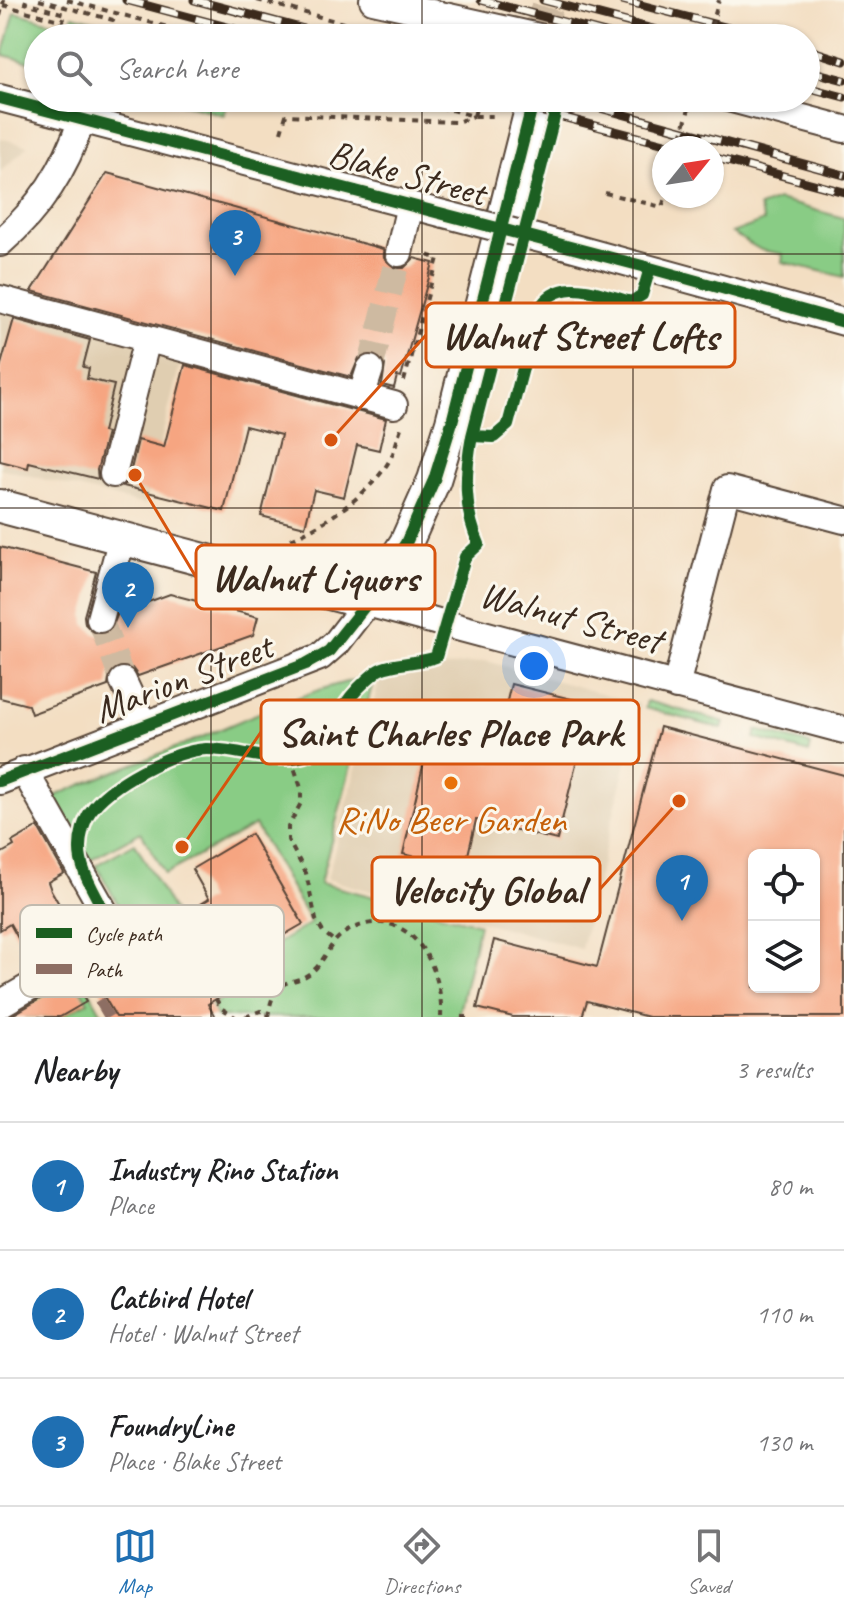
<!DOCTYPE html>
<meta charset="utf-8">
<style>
body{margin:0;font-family:Caveat,sans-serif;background:#f6f6f6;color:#202124}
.controls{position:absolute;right:24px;bottom:24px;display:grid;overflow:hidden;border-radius:12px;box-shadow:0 2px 6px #0004}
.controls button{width:72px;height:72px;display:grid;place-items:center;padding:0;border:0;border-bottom:2px solid #e0e0e0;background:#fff;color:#202124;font:40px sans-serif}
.compass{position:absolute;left:652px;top:136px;width:72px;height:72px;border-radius:50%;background:#fff;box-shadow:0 2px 6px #0004;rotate:60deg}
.you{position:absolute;left:534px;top:666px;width:28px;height:28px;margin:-20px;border:6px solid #fff;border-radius:50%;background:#1a73e8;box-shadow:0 0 0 12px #1a73e833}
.badge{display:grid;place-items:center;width:52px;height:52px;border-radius:50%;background:#1f6fb2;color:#fff;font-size:26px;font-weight:700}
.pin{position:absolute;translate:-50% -66px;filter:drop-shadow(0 2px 4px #0008)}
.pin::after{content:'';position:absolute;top:42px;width:28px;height:24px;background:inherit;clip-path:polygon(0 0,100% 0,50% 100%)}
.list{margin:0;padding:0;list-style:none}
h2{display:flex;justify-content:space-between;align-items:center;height:104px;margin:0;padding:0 32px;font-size:34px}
h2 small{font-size:26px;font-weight:400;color:#757577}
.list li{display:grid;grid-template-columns:52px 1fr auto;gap:24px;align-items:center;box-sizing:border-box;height:128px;padding:0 32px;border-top:2px solid #e0e0e0}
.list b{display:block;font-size:30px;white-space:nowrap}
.list p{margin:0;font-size:26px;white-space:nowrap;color:#757577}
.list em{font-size:26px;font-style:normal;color:#757577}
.icon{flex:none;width:44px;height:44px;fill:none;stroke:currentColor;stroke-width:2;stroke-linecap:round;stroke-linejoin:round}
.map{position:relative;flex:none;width:844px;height:1017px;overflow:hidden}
.search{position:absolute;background:#fff;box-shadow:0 2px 6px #0004;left:24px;right:24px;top:24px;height:88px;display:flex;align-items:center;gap:20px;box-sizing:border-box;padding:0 28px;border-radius:44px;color:#757577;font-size:30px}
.sheet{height:488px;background:#fff}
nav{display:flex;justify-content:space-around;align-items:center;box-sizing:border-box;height:112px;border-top:2px solid #e0e0e0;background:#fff;font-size:22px;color:#757577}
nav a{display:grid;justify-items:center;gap:4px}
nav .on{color:#1f6fb2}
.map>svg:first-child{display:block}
.built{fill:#e0ceb1}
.green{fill:#89cc85;stroke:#627b52;stroke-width:2}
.building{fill:#f6a581;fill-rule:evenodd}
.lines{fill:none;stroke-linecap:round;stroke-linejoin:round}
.minor-tunnel{stroke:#cebaa1;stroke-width:26;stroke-dasharray:26 13;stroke-linecap:butt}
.major-tunnel{stroke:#cebaa1;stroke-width:32;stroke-dasharray:32 16;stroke-linecap:butt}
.minor-casing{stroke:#574537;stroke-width:30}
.major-casing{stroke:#574537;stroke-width:36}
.path{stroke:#574537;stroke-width:4;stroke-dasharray:6 6;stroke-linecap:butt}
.minor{stroke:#fff;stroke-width:26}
.major{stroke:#fff;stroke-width:32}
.rail-casing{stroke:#3b2a1e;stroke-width:9}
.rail{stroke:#fbf7ec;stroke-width:6;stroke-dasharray:18;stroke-linecap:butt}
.minor-bridge-casing{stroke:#574537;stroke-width:30;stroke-linecap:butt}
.path-bridge{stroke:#574537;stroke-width:4;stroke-dasharray:6 6;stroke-linecap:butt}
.minor-bridge{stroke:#fff;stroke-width:26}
.quiet{stroke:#8d6e63;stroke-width:10;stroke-dasharray:20 10;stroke-linecap:butt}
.cycleway-casing{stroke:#fbf7ec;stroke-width:17}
.cycleway{stroke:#1b5e20;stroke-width:12}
.grid{fill:none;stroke:#3b2a1e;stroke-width:2;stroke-opacity:0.55}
.food-dot{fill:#e8710a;stroke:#fbf7ec;stroke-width:3}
.labels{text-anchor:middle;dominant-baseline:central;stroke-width:6;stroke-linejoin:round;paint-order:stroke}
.street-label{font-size:38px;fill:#3b2a1e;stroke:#fbf7ec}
.food-label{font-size:38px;fill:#c56008;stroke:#fbf7ec}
.key{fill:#fbf7ec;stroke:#c1baae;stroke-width:2}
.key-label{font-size:22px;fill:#3b2a1e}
.leader{fill:none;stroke:#d7540e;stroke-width:3}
.callout-dot{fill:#d7540e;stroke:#fbf7ec;stroke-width:3}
.callout{fill:#fbf7ec;stroke:#d7540e;stroke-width:3}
.callout-label{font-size:40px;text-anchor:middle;font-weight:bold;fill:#3b2a1e}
</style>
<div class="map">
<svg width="844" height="1017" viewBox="0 0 844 1017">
<rect width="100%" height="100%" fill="#fbf7ec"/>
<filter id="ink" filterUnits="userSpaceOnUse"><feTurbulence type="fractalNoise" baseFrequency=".0125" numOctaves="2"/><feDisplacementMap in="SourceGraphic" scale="16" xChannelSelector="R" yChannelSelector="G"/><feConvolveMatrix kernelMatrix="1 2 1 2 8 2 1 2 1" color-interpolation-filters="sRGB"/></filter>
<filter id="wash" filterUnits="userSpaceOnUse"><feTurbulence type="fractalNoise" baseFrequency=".006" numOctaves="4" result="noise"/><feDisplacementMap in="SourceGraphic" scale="32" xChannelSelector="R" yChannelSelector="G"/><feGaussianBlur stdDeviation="1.8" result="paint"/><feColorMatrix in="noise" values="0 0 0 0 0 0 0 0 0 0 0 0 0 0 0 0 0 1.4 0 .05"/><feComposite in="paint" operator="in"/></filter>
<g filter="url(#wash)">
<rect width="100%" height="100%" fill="#f3dec2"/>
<path class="built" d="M 0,138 L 28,146 L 0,172 Z
M 0,306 L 183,352 L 145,505 L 0,468 Z
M 486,661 L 640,704 L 581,949 L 327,879 L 380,677 Z"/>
<path class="green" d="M 15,12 L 69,27 L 73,15 L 159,38 L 38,38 L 38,64 L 3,55 Z
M 163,98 L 228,98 L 224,115 Z
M 778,200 L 844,218 L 844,277 L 782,262 L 783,254 L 761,250 L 732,233 L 764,221 L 759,207 Z
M 369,677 L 372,686 L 320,883 L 479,924 L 458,1017 L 217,1017 L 212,1005 L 227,996 L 224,990 L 243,979 L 250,960 L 311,923 L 255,825 L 165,874 L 141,832 L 86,862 L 51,798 C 100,776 151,758 200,738 C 255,715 310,688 369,677 Z
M 647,701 L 724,722 L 722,729 L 645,708 Z
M 757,730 L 811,745 L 809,753 L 755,738 Z
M 135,843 L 173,911 L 134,933 L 96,865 Z
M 79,973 L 104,1017 L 26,1017 L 20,1007 L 47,990 L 62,1016 L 88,1002 L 73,976 Z"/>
<g id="blocks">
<path class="building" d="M 107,173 L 383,249 L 384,258 L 395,268 L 404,268 L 414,258 L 433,263 L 401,377 L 397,376 L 394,388 L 382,385 L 385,365 L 381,358 L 374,354 L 366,354 L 359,358 L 351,377 L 32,291 Z
M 14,319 L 90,340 L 83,367 L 89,368 L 87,379 L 114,385 L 103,432 L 107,433 L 97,470 L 98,479 L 29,462 L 28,468 L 0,461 L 0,368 Z
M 185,365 L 386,419 L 379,450 L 357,445 L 344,497 L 314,490 L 305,527 L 261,516 L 281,435 L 245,426 L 224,511 L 123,486 L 129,478 L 138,440 L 164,447 Z
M 0,547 L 96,572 L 84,616 L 85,624 L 95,634 L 103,635 L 111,631 L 118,613 L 170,594 L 258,617 L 253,635 L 138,676 L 132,668 L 117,666 L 110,672 L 108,686 L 31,714 L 28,705 L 0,698 Z
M 511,684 L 591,704 L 557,840 L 476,820 L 465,868 L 403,854 L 427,748 L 492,763 Z
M 660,727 L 844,775 L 844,1017 L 648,1017 L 587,1001 L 582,1017 L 513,1017 L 477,1008 L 494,940 L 597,967 ZM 754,855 L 814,855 L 814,987 L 754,987 Z
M 38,827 L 64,873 L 48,882 L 51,890 L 79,939 L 60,950 L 50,931 L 23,947 L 10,924 L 0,930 L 0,854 L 14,846 L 12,842 Z
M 251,834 L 303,924 L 244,958 L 237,976 L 218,988 L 222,995 L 208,1004 L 215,1017 L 116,1017 L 95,981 L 116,968 L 111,959 L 209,899 L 192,869 Z
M 73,980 L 86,1002 L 60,1017 L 9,1017 Z"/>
</g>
</g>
<g filter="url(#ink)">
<use href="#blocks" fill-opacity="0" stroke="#574537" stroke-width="2"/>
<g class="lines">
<path class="minor-tunnel" d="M 370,369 L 399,253
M 100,619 L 123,681"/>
<path class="major-tunnel" d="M 538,38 L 549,0"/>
<g class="minor-casing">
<path id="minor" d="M 373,0 L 543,38
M 0,98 L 444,214
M 728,98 L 844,129
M 0,243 C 40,208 65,170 82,119
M 567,246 L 844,322
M 399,253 L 410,205
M 0,299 L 394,405
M 361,397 L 370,369
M 113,474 L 147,339
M 100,619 L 122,538
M 123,681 L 143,724
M 676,686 L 727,489 L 844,520
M 0,781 L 320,657 L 336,643 L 367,603 L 844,730
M 0,1004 L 118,936 L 24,770"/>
</g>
<g class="major-casing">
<path id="major" d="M 0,506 L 367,603 L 406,543 L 434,480 L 452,422 L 534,98"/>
</g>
<path class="path" d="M 39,0 L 113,20 L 115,13
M 67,0 L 209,38
M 257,0 L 399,38
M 3,5 L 63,21 L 65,14 L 25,3 L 26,0
M 0,16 L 4,0
M 405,98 L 474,116 L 493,116
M 433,98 L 476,109
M 474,116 L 479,98
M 281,132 L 286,115 L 457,122 L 474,116
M 605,193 L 662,207 L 666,196
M 404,381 L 438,258 L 422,254
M 291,539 C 326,524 378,489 393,453 C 396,445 398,436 401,428
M 291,758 L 301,788 L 301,803 L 288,827 L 288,840 L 306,873 L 316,920 L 323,932 L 334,941
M 216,999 L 221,1008 L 235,1017
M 245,1017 L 260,1011 L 268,1012
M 268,1017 C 275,969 292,991 315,969 C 327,957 330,941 346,932 C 406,898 444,964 441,1017
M 461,1017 L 467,1017"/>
<use href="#minor" class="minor"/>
<use href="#major" class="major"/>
<g class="rail-casing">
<path id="rail" d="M 126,0 L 268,38
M 194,0 L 338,38
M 481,0 L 624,38
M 543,0 L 687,38
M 622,0 L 767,38
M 806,49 L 844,61
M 806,70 L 844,80
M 806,87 L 844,97
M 490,98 L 680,148
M 564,98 L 844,175
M 712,157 L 844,192"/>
</g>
<use href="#rail" class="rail"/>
<g class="minor-bridge-casing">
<path id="minor-bridge" d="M 444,214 L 567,246"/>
</g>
<path class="path-bridge" d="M 708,38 L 719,0
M 678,148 L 692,98"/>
<use href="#minor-bridge" class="minor-bridge"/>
<path class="quiet" d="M 101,946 L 87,980 L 109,1017"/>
<g class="cycleway-casing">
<path id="cycleway" d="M 0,98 L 650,268 L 844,322
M 472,436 L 494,437 L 508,425 L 538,311 C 558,273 600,294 631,302 L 642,295 L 650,268
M 0,781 L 306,664 L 329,651 L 367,603 L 406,543 L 434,480 L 452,422 L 534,98
M 100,904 C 91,886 79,867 80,847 C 80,836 84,821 90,812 C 109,784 172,751 206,749 C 236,748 281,767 309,754 C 329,746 332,722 344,706 C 352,694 366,680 377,671 C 388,663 421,663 436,657 L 465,557 L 479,544 C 463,509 465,473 472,436 L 559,98"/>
</g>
<use href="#cycleway" class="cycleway"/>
</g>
</g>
<path class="grid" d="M 211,0 L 211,38M 422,0 L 422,38M 633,0 L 633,38M 211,98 L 211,1017M 422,98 L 422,1017M 633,98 L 633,1017M 0,254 L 844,254M 0,508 L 844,508M 0,763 L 844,763"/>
<circle class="food-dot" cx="451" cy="783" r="8"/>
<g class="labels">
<g class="street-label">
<text transform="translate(407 173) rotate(15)">Blake Street</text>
<text transform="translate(571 617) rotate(15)">Walnut Street</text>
<text transform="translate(183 678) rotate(-21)">Marion Street</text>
</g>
<g class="food-label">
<text x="451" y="819">RiNo Beer Garden</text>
</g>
</g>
<rect x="20" y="905" width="264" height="92" rx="12" class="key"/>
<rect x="36" y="928" width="36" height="10" fill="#1b5e20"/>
<rect x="36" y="964" width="36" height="10" fill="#8d6e63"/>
<g class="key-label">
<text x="86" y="941">Cycle path</text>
<text x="86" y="977">Path</text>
</g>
<path class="leader" d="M331 440L426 335M135 475L196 577M182 847L261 732M679 801L600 889"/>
<g class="callout-dot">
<circle cx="331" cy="440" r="8"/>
<circle cx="135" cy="475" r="8"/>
<circle cx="182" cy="847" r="8"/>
<circle cx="679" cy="801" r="8"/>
</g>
<g class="callout">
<rect x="426" y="303" width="309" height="64" rx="8"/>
<rect x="196" y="545" width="239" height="64" rx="8"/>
<rect x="261" y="700" width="378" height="64" rx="8"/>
<rect x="372" y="857" width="228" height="64" rx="8"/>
</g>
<g class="callout-label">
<text x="580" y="349">Walnut Street Lofts</text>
<text x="315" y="591">Walnut Liquors</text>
<text x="450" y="746">Saint Charles Place Park</text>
<text x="486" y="903">Velocity Global</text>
</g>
</svg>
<div class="controls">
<button><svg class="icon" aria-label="locate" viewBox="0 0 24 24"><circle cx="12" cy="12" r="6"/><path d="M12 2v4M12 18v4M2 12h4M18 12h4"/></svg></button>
<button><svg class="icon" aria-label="layers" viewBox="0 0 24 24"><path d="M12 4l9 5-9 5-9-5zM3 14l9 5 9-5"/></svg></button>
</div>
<svg class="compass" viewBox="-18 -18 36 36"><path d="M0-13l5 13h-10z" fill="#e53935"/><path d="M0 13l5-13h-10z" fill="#757577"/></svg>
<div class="you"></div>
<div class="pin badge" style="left:682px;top:921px">1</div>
<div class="pin badge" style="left:128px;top:628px">2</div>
<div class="pin badge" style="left:235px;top:276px">3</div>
<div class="search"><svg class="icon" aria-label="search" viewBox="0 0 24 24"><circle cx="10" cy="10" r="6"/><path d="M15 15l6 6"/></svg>Search here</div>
</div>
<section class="sheet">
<h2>Nearby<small>3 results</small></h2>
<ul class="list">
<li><span class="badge">1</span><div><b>Industry Rino Station</b><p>Place</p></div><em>80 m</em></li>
<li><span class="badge">2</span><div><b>Catbird Hotel</b><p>Hotel · Walnut Street</p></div><em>110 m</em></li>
<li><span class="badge">3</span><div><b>FoundryLine</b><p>Place · Blake Street</p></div><em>130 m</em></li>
</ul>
</section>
<nav>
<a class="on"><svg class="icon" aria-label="map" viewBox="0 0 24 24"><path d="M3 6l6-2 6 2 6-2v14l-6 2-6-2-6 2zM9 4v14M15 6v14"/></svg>Map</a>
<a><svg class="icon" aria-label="directions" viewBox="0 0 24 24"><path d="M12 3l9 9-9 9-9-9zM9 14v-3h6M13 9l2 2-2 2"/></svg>Directions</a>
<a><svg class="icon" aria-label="saved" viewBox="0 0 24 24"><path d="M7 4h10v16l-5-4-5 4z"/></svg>Saved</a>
</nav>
